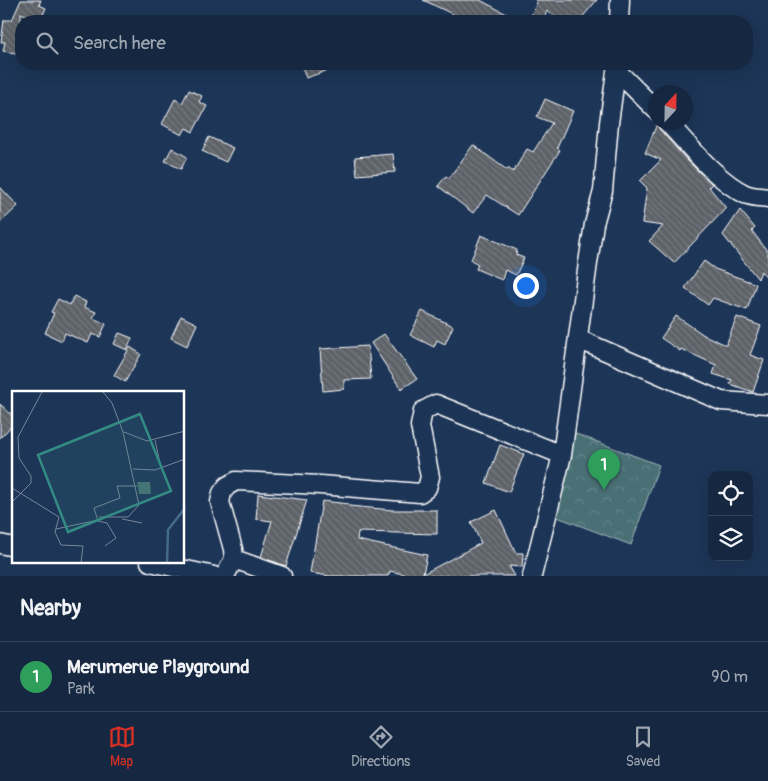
<!DOCTYPE html>
<style>
body{margin:0;font-family:Pangolin,sans-serif;background:#23344c;color:#f1f3f6}
.controls{position:absolute;right:15px;bottom:15px;display:grid;overflow:hidden;border-radius:10px;box-shadow:0 5px 20px #0002}
.controls button{width:45px;height:45px;display:grid;place-items:center;padding:0;border:0;border-bottom:1px solid #35445a;background:#162841;color:#f1f3f6;font:25px sans-serif}
.compass{position:absolute;left:648px;top:85px;width:45px;height:45px;border-radius:50%;background:#162841;box-shadow:0 5px 20px #0002;rotate:22deg}
.you{position:absolute;left:525px;top:285px;width:18px;height:18px;margin:-12px;border:4px solid #fff;border-radius:50%;background:#1a73e8;box-shadow:0 0 0 8px #1a73e833}
.badge{display:grid;place-items:center;width:32px;height:32px;border-radius:50%;background:#d93025;color:#fff;font-size:16px;font-weight:700}
.pin{position:absolute;translate:-50% -41px;filter:drop-shadow(0 1px 2px #0008)}
.pin::after{content:'';position:absolute;top:26px;width:18px;height:15px;background:inherit;clip-path:polygon(0 0,100% 0,50% 100%)}
.list{margin:0;padding:0;list-style:none}
h2{display:flex;justify-content:space-between;align-items:center;height:65px;margin:0;padding:0 20px;font-size:21px}
h2 small{font-size:16px;font-weight:400;color:#9ea6b1}
.list li{display:grid;grid-template-columns:32px 1fr auto;gap:15px;align-items:center;box-sizing:border-box;height:70px;padding:0 20px;border-top:1px solid #35445a}
.list b{display:block;font-size:19px;white-space:nowrap}
.list p{margin:0;font-size:16px;white-space:nowrap;color:#9ea6b1}
.list em{font-size:16px;font-style:normal;color:#9ea6b1}
.icon{flex:none;width:28px;height:28px;fill:none;stroke:currentColor;stroke-width:2;stroke-linecap:round;stroke-linejoin:round}
.map{position:relative;flex:none;width:768px;height:576px;overflow:hidden}
.search{position:absolute;background:#162841;box-shadow:0 5px 20px #0002;left:15px;right:15px;top:15px;height:55px;display:flex;align-items:center;gap:12px;box-sizing:border-box;padding:0 18px;border-radius:20px;color:#9ea6b1;font-size:19px}
.sheet{height:135px;background:#162841}
nav{display:flex;justify-content:space-around;align-items:center;box-sizing:border-box;height:70px;border-top:1px solid #35445a;background:#162841;font-size:14px;color:#9ea6b1}
nav a{display:grid;justify-items:center;gap:2px}
nav .on{color:#d93025}
.map>svg:first-child{display:block}
.forest{fill:url(#forest-crowns);stroke:#a4b8ba}
.building{fill:url(#building-back-hatch);stroke:#fff}
.lines{fill:none;stroke-linecap:round;stroke-linejoin:round}
.minor-casing{stroke:#fff;stroke-width:21}
.minor{stroke:#1d3557;stroke-width:18}
.inset-river{fill:none;stroke:#446a8c;stroke-width:2.5}
.inset-road{fill:none;stroke:#77869a;stroke-width:1}
.view{fill:#338b84;fill-opacity:0.15;stroke:#338b84;stroke-width:2.5}
.inset-edge{fill:none;stroke:#fff;stroke-width:2.5}
</style>
<div class="map">
<svg width="768" height="576" viewBox="0 0 768 576">
<defs>
<pattern id="forest-crowns" width="20" height="18" patternUnits="userSpaceOnUse" patternTransform="scale(1.25)"><rect width="20" height="18" fill="#487075"/><path d="M2 6a3 3 0 1 1 6 0M12 15a3 3 0 1 1 6 0" fill="none" stroke="#63858a"/></pattern>
<pattern id="building-back-hatch" width="6" height="6" patternUnits="userSpaceOnUse" patternTransform="scale(1.25)"><rect width="6" height="6" fill="#5d6268"/><path d="M-1 5l2 2M0 0l6 6M5-1l2 2" fill="none" stroke="#757a7f"/></pattern>
</defs>
<rect width="100%" height="100%" fill="#1d3557"/>
<filter id="ink" filterUnits="userSpaceOnUse"><feTurbulence type="fractalNoise" baseFrequency=".02" numOctaves="2"/><feDisplacementMap in="SourceGraphic" scale="10" xChannelSelector="R" yChannelSelector="G"/><feConvolveMatrix kernelMatrix="1 2 1 2 8 2 1 2 1" color-interpolation-filters="sRGB"/></filter>
<g filter="url(#ink)">
<path class="forest" d="M 571,432 L 659,465 L 631,545 L 552,515 Z"/>
<path class="building" d="M 21,0 L 41,0 L 39,5 L 46,8 L 40,21 L 21,13 L 21,54 L 3,51 L 5,42 L 1,42 L 4,20 L 12,20 Z
M 423,0 L 480,0 L 520,21 L 467,21 Z
M 535,0 L 597,0 L 579,21 L 560,21 L 547,11 L 543,21 L 530,18 L 537,2 Z
M 301,64 L 340,64 L 340,66 L 306,78 Z
M 189,90 L 202,96 L 199,102 L 207,106 L 193,132 L 186,128 L 182,135 L 162,124 L 175,99 L 182,103 Z
M 545,99 L 573,111 L 557,148 L 560,150 L 518,215 L 487,195 L 473,213 L 438,186 L 446,176 L 449,178 L 473,145 L 507,170 L 508,168 L 513,172 L 527,149 L 533,152 L 552,123 L 537,117 Z
M 657,124 L 659,129 L 686,159 L 712,184 L 709,187 L 726,208 L 674,263 L 649,241 L 663,226 L 642,223 L 647,188 L 640,181 L 661,160 L 645,153 Z
M 209,137 L 233,148 L 226,162 L 202,151 Z
M 172,148 L 187,157 L 181,169 L 165,161 Z
M 393,154 L 395,172 L 357,175 L 355,157 Z
M 0,187 L 18,206 L 0,223 Z
M 740,210 L 755,228 L 752,231 L 768,252 L 768,280 L 761,271 L 758,279 L 723,235 Z
M 481,235 L 517,250 L 516,255 L 524,258 L 516,275 L 505,270 L 502,280 L 476,269 L 478,264 L 471,260 Z
M 704,261 L 715,269 L 756,284 L 747,310 L 713,298 L 708,305 L 685,288 Z
M 74,296 L 86,302 L 84,307 L 96,312 L 93,318 L 106,324 L 100,337 L 92,334 L 88,343 L 65,333 L 62,341 L 45,333 L 54,313 L 51,312 L 58,299 L 70,305 Z
M 422,311 L 453,326 L 445,344 L 437,340 L 434,347 L 410,335 Z
M 181,316 L 197,324 L 187,346 L 171,338 Z
M 676,316 L 704,335 L 726,345 L 737,317 L 761,326 L 750,355 L 764,360 L 753,392 L 730,384 L 732,380 L 713,374 L 716,365 L 681,349 L 680,351 L 661,338 Z
M 119,333 L 132,338 L 127,350 L 114,344 Z
M 384,334 L 417,379 L 401,389 L 371,343 Z
M 368,346 L 371,379 L 344,380 L 344,389 L 323,391 L 320,349 Z
M 130,347 L 141,354 L 125,382 L 114,375 Z
M 0,404 L 14,417 L 14,423 L 0,438 Z
M 500,445 L 524,454 L 509,492 L 486,483 Z
M 258,494 L 307,500 L 286,566 L 261,557 L 272,521 L 256,519 Z
M 322,501 L 349,504 L 349,506 L 392,510 L 437,510 L 437,534 L 358,532 L 357,540 L 427,555 L 423,574 L 481,543 L 471,522 L 496,510 L 516,553 L 523,553 L 522,567 L 509,566 L 515,576 L 412,576 L 390,571 L 388,576 L 329,576 L 310,573 Z"/>
<g class="lines">
<g class="minor-casing">
<path id="minor" d="M 619,21 L 620,0
M 617,71 L 656,110
M 667,122 C 690,146 716,180 745,194 C 752,197 761,197 768,198
M 578,339 L 721,401 L 768,404
M 0,544 L 14,547
M 234,559 L 282,576
M 150,562 L 214,576
M 225,576 L 234,559 L 233,549 L 220,502 L 222,493 L 227,486 L 236,481 L 320,485 L 420,493 L 427,488 L 430,477 L 420,426 L 423,411 L 436,404 L 562,455
M 532,576 L 562,455 L 588,263 L 594,224 L 603,191 L 609,123 L 617,64"/>
</g>
<use href="#minor" class="minor"/>
</g>
</g>
<g transform="translate(12 391)">
<rect width="172" height="172" fill="#1d3557"/>
<path d="M 125,91 L 138,91 L 139,103 L 127,103 Z" fill="#487075"/>
<path class="inset-river" d="M 155,172 L 156,139 L 173,117"/>
<path class="inset-road" d="M 112,41 L 135,50 L 173,40M 143,49 L 149,77M 121,78 L 143,79 L 173,68M 0,97 L 47,126 L 43,141 L 49,154 L 71,155 L 69,172M 0,111 L 19,92 L 19,85 L 7,67 L 6,46 L 30,1M 87,126 L 116,126 L 127,114 L 111,41 L 100,12 L 91,1M 110,128 L 130,132M 44,138 L 86,129M 93,155 L 104,147 L 95,132 L 86,130 L 82,117 L 108,107 L 105,95 L 125,95"/>
<path class="view" d="M 128,23 L 159,100 L 56,141 L 26,64 Z"/>
<rect width="172" height="172" class="inset-edge"/>
</g>
</svg>
<div class="controls">
<button><svg class="icon" aria-label="locate" viewBox="0 0 24 24"><circle cx="12" cy="12" r="6"/><path d="M12 2v4M12 18v4M2 12h4M18 12h4"/></svg></button>
<button><svg class="icon" aria-label="layers" viewBox="0 0 24 24"><path d="M12 4l9 5-9 5-9-5zM3 14l9 5 9-5"/></svg></button>
</div>
<svg class="compass" viewBox="-18 -18 36 36"><path d="M0-13l5 13h-10z" fill="#e53935"/><path d="M0 13l5-13h-10z" fill="#9ea6b1"/></svg>
<div class="you"></div>
<div class="pin badge" style="left:604px;top:490px;background:#2e9e5b">1</div>
<div class="search"><svg class="icon" aria-label="search" viewBox="0 0 24 24"><circle cx="10" cy="10" r="6"/><path d="M15 15l6 6"/></svg>Search here</div>
</div>
<section class="sheet">
<h2>Nearby<small></small></h2>
<ul class="list">
<li><span class="badge" style="background:#2e9e5b">1</span><div><b>Merumerue Playground</b><p>Park</p></div><em>90 m</em></li>
</ul>
</section>
<nav>
<a class="on"><svg class="icon" aria-label="map" viewBox="0 0 24 24"><path d="M3 6l6-2 6 2 6-2v14l-6 2-6-2-6 2zM9 4v14M15 6v14"/></svg>Map</a>
<a><svg class="icon" aria-label="directions" viewBox="0 0 24 24"><path d="M12 3l9 9-9 9-9-9zM9 14v-3h6M13 9l2 2-2 2"/></svg>Directions</a>
<a><svg class="icon" aria-label="saved" viewBox="0 0 24 24"><path d="M7 4h10v16l-5-4-5 4z"/></svg>Saved</a>
</nav>
